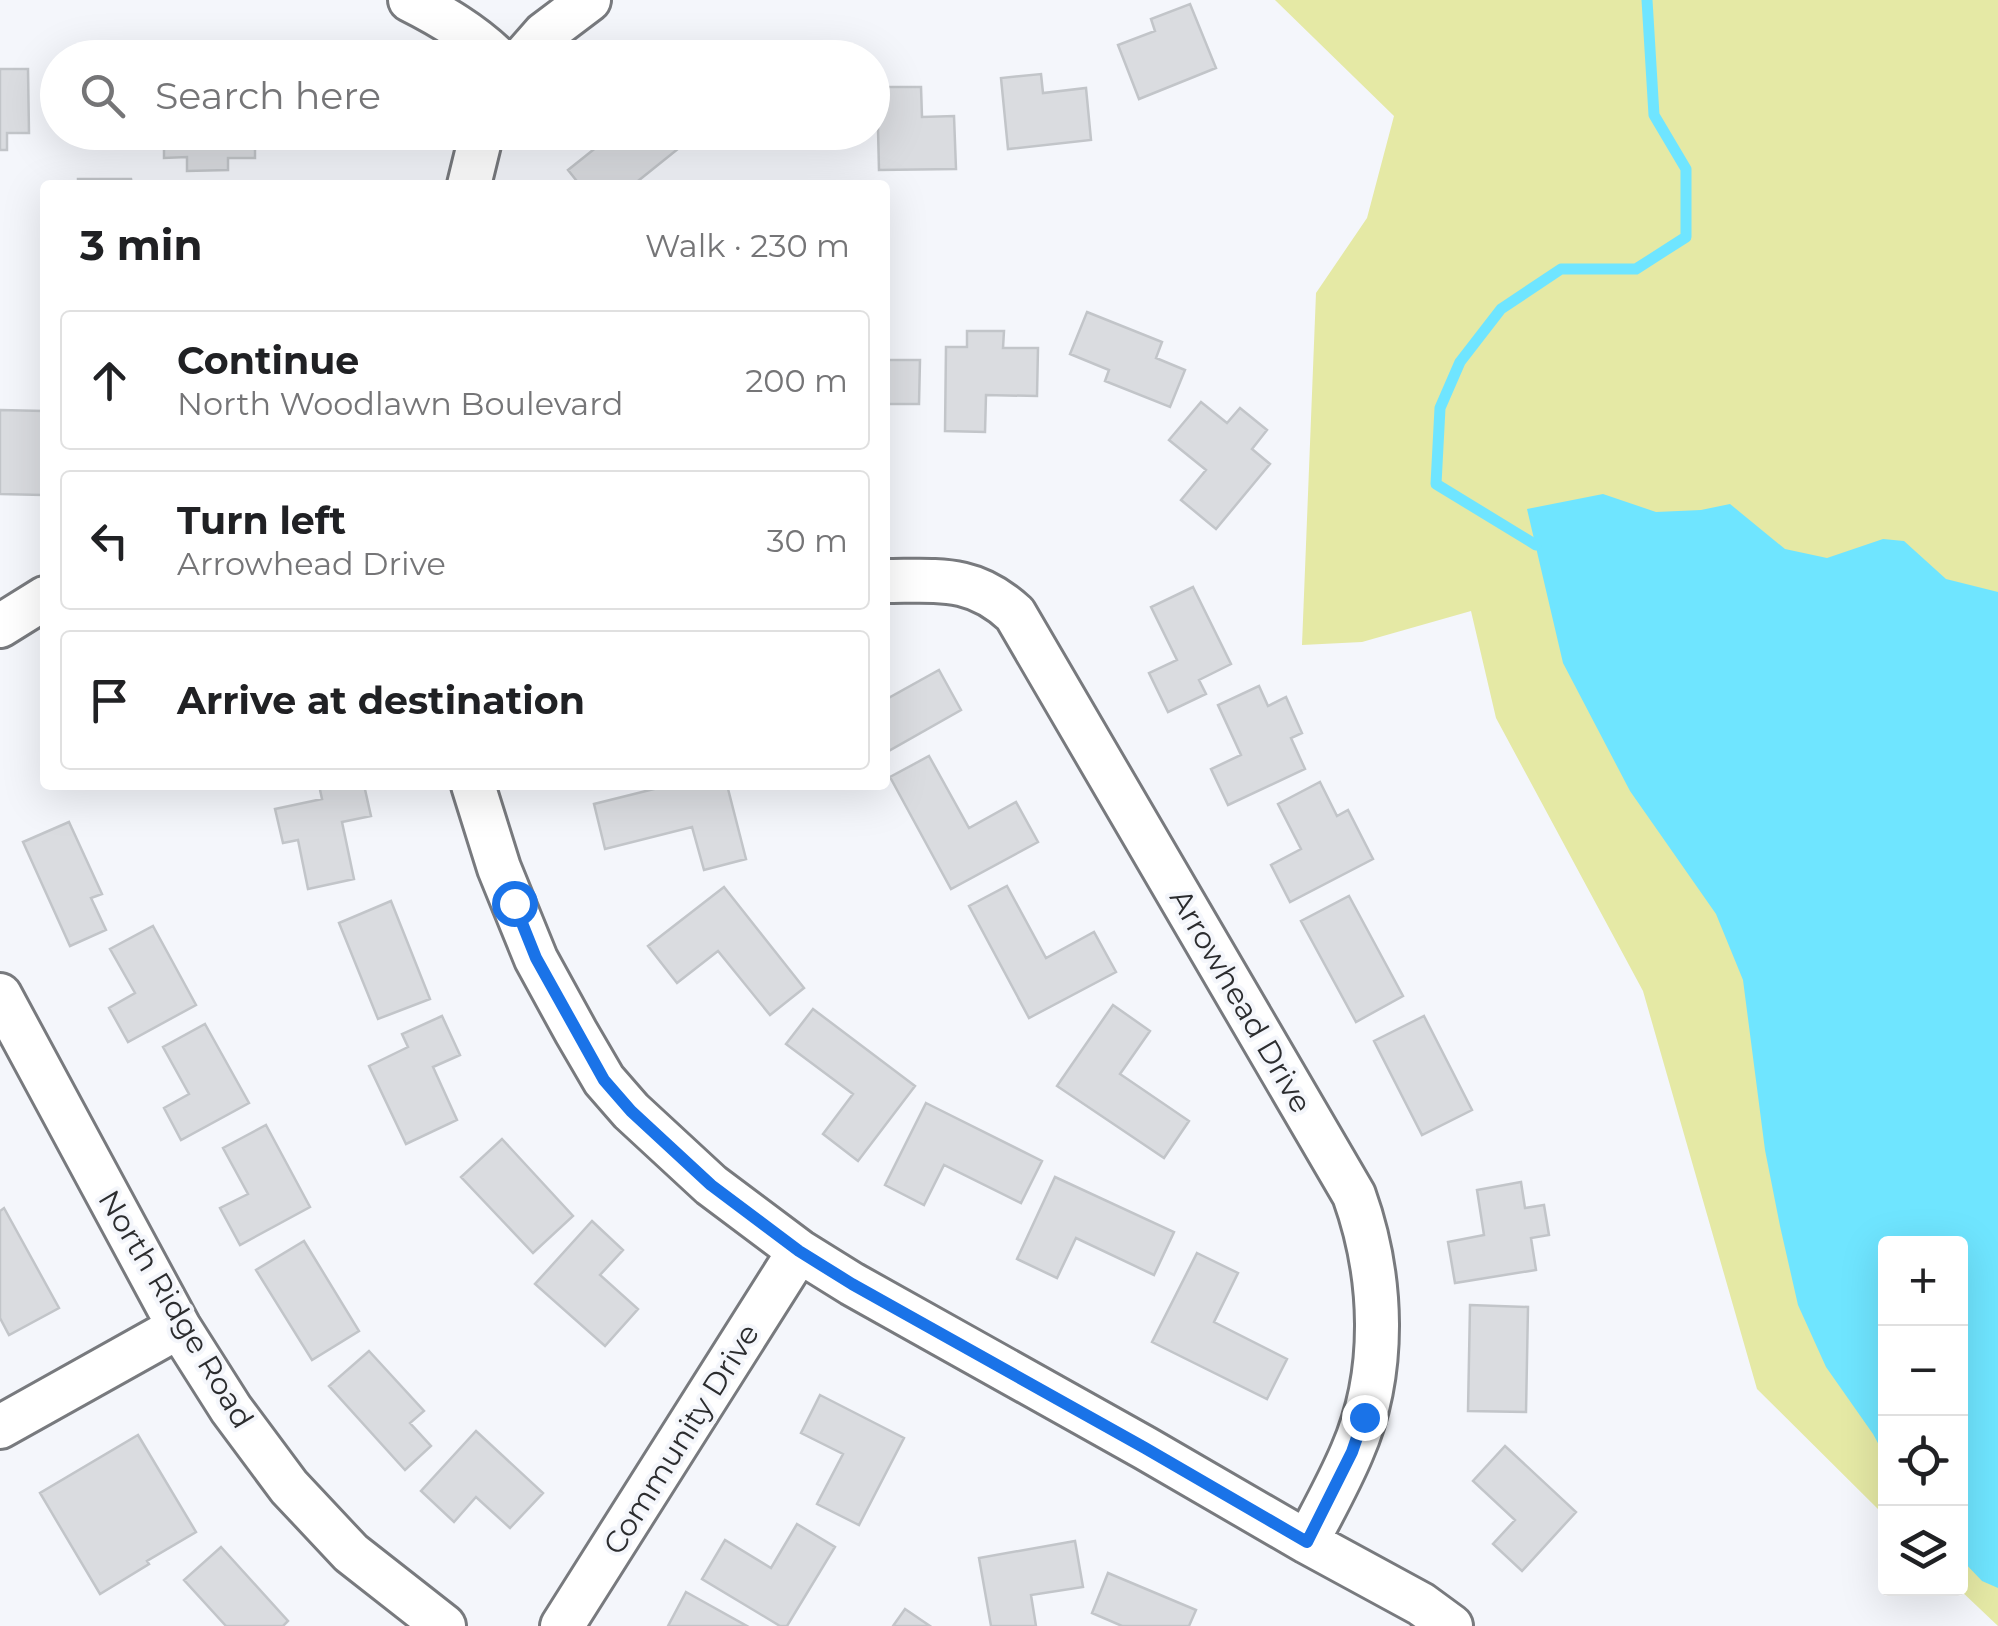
<!DOCTYPE html>
<meta charset="utf-8">
<style>
body{margin:0;font-family:Montserrat,sans-serif;background:#f2f2f2;color:#202124}
.controls{position:absolute;right:30px;bottom:30px;display:grid;overflow:hidden;border-radius:10px;box-shadow:0 10px 40px #0002}
.controls button{width:90px;height:90px;display:grid;place-items:center;padding:0;border:0;border-bottom:2px solid #e0e0e0;background:#fff;color:#202124;font:50px sans-serif}
.stop{position:absolute;width:30px;height:30px;margin:-22px;border:8px solid #1a73e8;border-radius:50%;background:#fff}
.stop.end{background:#1a73e8;border-color:#fff;box-shadow:0 2px 10px #0008}
.list{margin:0;padding:0;list-style:none}
h2{display:flex;justify-content:space-between;align-items:center;height:130px;margin:0;padding:0 40px;font-size:42px}
h2 small{font-size:32px;font-weight:400;color:#757577}
.list li{display:grid;grid-template-columns:65px 1fr auto;gap:30px;align-items:center;box-sizing:border-box;height:140px;margin:0 20px 20px;padding:0 20px;border:2px solid #e0e0e0;border-radius:10px}
.list b{display:block;font-size:38px;white-space:nowrap}
.list p{margin:0;font-size:32px;white-space:nowrap;color:#757577}
.list em{font-size:32px;font-style:normal;color:#757577}
.icon{flex:none;width:55px;height:55px;fill:none;stroke:currentColor;stroke-width:2;stroke-linecap:round;stroke-linejoin:round}
.map{position:relative;flex:none;width:1998px;height:1626px;overflow:hidden}
.search{position:absolute;background:#fff;box-shadow:0 10px 40px #0002;left:40px;top:40px;width:850px;height:110px;display:flex;align-items:center;gap:25px;box-sizing:border-box;padding:0 35px;border-radius:55px;color:#757577;font-size:38px}
.panel{position:absolute;background:#fff;box-shadow:0 10px 40px #0002;left:40px;top:180px;width:850px;height:610px;border-radius:10px}
.map>svg:first-child{display:block}
.green{fill:#e5e9a5}
.water{fill:#6fe5ff}
.lines{fill:none;stroke-linecap:round;stroke-linejoin:round}
.stream{stroke:#6fe5ff;stroke-width:11}
.building{fill:#dadce0;stroke:#c2c5c9;stroke-width:2.5}
.minor-casing{stroke:#787a7e;stroke-width:48}
.minor{stroke:#fff;stroke-width:42}
.route{stroke:#1a73e8;stroke-width:12}
.labels{text-anchor:middle;dominant-baseline:central;stroke-width:8;stroke-linejoin:round;paint-order:stroke}
.street-label{font-size:30px;fill:#2c2d2f;stroke:#f4f6fb}
</style>
<div class="map">
<svg width="1998" height="1626" viewBox="0 0 1998 1626">
<rect width="100%" height="100%" fill="#f4f6fb"/>
<path class="green" d="M 1275,0 L 1998,0 L 1998,1626 L 1959,1589 L 1960,1244 L 1886,1244 L 1885,1516 L 1757,1389 L 1643,991 L 1496,718 L 1471,611 L 1362,642 L 1302,645 L 1316,293 L 1367,218 L 1394,116 Z"/>
<path class="water" d="M 1603,494 L 1656,512 L 1701,510 L 1730,504 L 1785,549 L 1827,558 L 1883,539 L 1904,541 L 1946,579 L 1998,592 L 1998,1588 L 1982,1581 L 1961,1559 L 1960,1244 L 1886,1244 L 1885,1456 L 1873,1434 L 1826,1367 L 1798,1305 L 1780,1226 L 1765,1150 L 1743,980 L 1716,914 L 1630,791 L 1563,663 L 1527,509 Z"/>
<g class="lines">
<path class="stream" d="M 1536,545 L 1436,484 L 1440,408 L 1460,362 L 1501,309 L 1561,269 L 1636,269 L 1686,237 L 1686,169 L 1654,115 L 1647,0"/>
</g>
<path class="building" d="M 1190,4 L 1216,68 L 1139,99 L 1118,45 L 1155,31 L 1151,19 Z
M 0,69 L 28,69 L 29,133 L 7,133 L 7,150 L 0,150 Z
M 1041,74 L 1043,93 L 1086,88 L 1091,140 L 1008,149 L 1001,78 Z
M 877,87 L 921,87 L 922,117 L 954,116 L 956,169 L 879,170 Z
M 164,132 L 255,132 L 255,158 L 228,158 L 228,170 L 187,171 L 187,157 L 164,158 Z
M 276,132 L 329,132 L 327,145 L 275,137 Z
M 587,132 L 699,132 L 633,185 L 580,185 L 568,170 L 598,146 Z
M 742,132 L 843,132 L 843,136 L 742,135 Z
M 78,179 L 131,179 L 132,185 L 78,185 Z
M 1087,312 L 1162,342 L 1156,358 L 1185,370 L 1170,407 L 1105,381 L 1109,370 L 1070,354 Z
M 967,331 L 1004,331 L 1003,348 L 1038,348 L 1037,396 L 986,395 L 985,432 L 945,431 L 946,347 L 967,347 Z
M 885,360 L 920,360 L 919,404 L 885,404 Z
M 1201,402 L 1227,423 L 1240,408 L 1267,430 L 1252,449 L 1270,464 L 1216,529 L 1181,500 L 1206,470 L 1169,440 Z
M 0,410 L 44,411 L 42,495 L 0,494 Z
M 1193,587 L 1231,664 L 1199,680 L 1206,694 L 1168,712 L 1149,673 L 1177,660 L 1151,607 Z
M 939,670 L 961,710 L 885,753 L 885,700 Z
M 1259,686 L 1268,706 L 1286,697 L 1302,733 L 1291,738 L 1305,769 L 1228,805 L 1211,769 L 1241,755 L 1218,705 Z
M 929,756 L 969,828 L 1016,802 L 1038,842 L 951,889 L 890,777 Z
M 1320,782 L 1337,816 L 1348,810 L 1373,859 L 1290,902 L 1271,865 L 1301,849 L 1278,804 Z
M 319,785 L 364,785 L 371,816 L 342,822 L 354,879 L 308,889 L 298,840 L 283,843 L 275,809 L 322,799 Z
M 670,785 L 727,785 L 746,859 L 704,870 L 692,827 L 605,849 L 594,804 Z
M 69,822 L 102,894 L 91,898 L 106,930 L 70,946 L 23,842 Z
M 1007,886 L 1046,958 L 1094,932 L 1116,972 L 1029,1018 L 969,906 Z
M 724,887 L 804,988 L 770,1015 L 718,951 L 677,983 L 648,946 Z
M 1349,896 L 1403,996 L 1356,1022 L 1301,921 Z
M 391,901 L 430,999 L 378,1019 L 339,923 Z
M 153,926 L 196,1005 L 128,1042 L 109,1008 L 135,993 L 110,949 Z
M 1113,1005 L 1150,1031 L 1120,1074 L 1189,1121 L 1164,1158 L 1057,1086 Z
M 813,1009 L 915,1086 L 858,1161 L 823,1134 L 853,1094 L 786,1044 Z
M 442,1016 L 460,1055 L 433,1067 L 457,1120 L 406,1144 L 369,1066 L 408,1047 L 402,1034 Z
M 1424,1016 L 1472,1110 L 1422,1135 L 1374,1041 Z
M 205,1024 L 249,1103 L 181,1140 L 164,1108 L 189,1094 L 163,1047 Z
M 926,1103 L 1042,1161 L 1021,1203 L 944,1165 L 924,1205 L 885,1185 Z
M 266,1125 L 310,1207 L 240,1245 L 220,1208 L 248,1194 L 223,1148 Z
M 502,1139 L 573,1216 L 533,1253 L 461,1177 Z
M 1055,1177 L 1174,1232 L 1154,1275 L 1076,1238 L 1057,1278 L 1017,1259 Z
M 1521,1182 L 1525,1208 L 1544,1205 L 1549,1235 L 1531,1238 L 1536,1270 L 1455,1283 L 1448,1242 L 1484,1235 L 1477,1190 Z
M 4,1208 L 59,1308 L 9,1335 L 0,1318 L 0,1211 Z
M 592,1221 L 623,1250 L 600,1275 L 638,1309 L 605,1346 L 535,1284 Z
M 304,1241 L 359,1331 L 312,1360 L 256,1270 Z
M 1197,1253 L 1238,1273 L 1214,1322 L 1287,1359 L 1267,1399 L 1152,1342 Z
M 1470,1305 L 1528,1307 L 1526,1412 L 1468,1411 Z
M 369,1351 L 424,1411 L 410,1423 L 431,1446 L 405,1470 L 329,1386 Z
M 820,1395 L 904,1438 L 859,1525 L 817,1504 L 843,1454 L 801,1433 Z
M 476,1431 L 543,1493 L 510,1528 L 476,1497 L 454,1522 L 421,1491 Z
M 138,1435 L 196,1532 L 147,1561 L 149,1564 L 100,1594 L 40,1493 Z
M 1505,1446 L 1576,1512 L 1522,1571 L 1493,1544 L 1515,1520 L 1473,1481 Z
M 797,1524 L 835,1547 L 787,1626 L 780,1626 L 702,1579 L 725,1540 L 771,1568 Z
M 1075,1541 L 1083,1587 L 1031,1595 L 1036,1626 L 991,1626 L 979,1558 Z
M 221,1547 L 288,1621 L 283,1626 L 226,1626 L 184,1580 Z
M 1108,1573 L 1196,1610 L 1189,1626 L 1122,1626 L 1092,1613 Z
M 686,1592 L 747,1626 L 668,1626 Z
M 905,1609 L 930,1626 L 893,1626 Z"/>
<g class="lines">
<g class="minor-casing">
<path id="minor" d="M 410,0 C 442,16 471,33 497,58
M 523,58 L 544,34 L 589,0
M 469,185 L 482,132
M 885,581 C 939,581 973,575 1015,614 L 1354,1195 C 1383,1276 1387,1372 1352,1452 C 1339,1483 1322,1513 1307,1542
M 0,626 L 45,598
M 473,785 L 499,868 L 536,959 L 576,1032 L 604,1080 L 631,1111 L 711,1185 L 799,1251 L 852,1284 L 1145,1448 L 1307,1542 L 1421,1604 L 1451,1626
M 0,995 L 179,1327 L 231,1409 L 289,1487 L 351,1553 L 444,1626
M 0,1427 L 179,1327
M 562,1626 L 799,1251"/>
</g>
<use href="#minor" class="minor"/>
</g>
<g class="lines">
<path class="route" d="M 514,903 L 536,958 L 604,1080 L 631,1111 L 711,1185 L 799,1251 L 852,1284 L 1145,1448 L 1307,1542 L 1352,1452 L 1364,1417"/>
</g>
<g class="labels">
<g class="street-label">
<text transform="translate(1241 1001) rotate(60)">Arrowhead Drive</text>
<text transform="translate(176 1309) rotate(59)">North Ridge Road</text>
<text transform="translate(681 1439) rotate(-58)">Community Drive</text>
</g>
</g>
</svg>
<div class="controls">
<button>+</button>
<button>−</button>
<button><svg class="icon" aria-label="locate" viewBox="0 0 24 24"><circle cx="12" cy="12" r="6"/><path d="M12 2v4M12 18v4M2 12h4M18 12h4"/></svg></button>
<button><svg class="icon" aria-label="layers" viewBox="0 0 24 24"><path d="M12 4l9 5-9 5-9-5zM3 14l9 5 9-5"/></svg></button>
</div>
<div class="stop" style="left:514px;top:903px"></div>
<div class="stop end" style="left:1364px;top:1417px"></div>
<div class="search"><svg class="icon" aria-label="search" viewBox="0 0 24 24"><circle cx="10" cy="10" r="6"/><path d="M15 15l6 6"/></svg>Search here</div>
<section class="panel">
<h2>3 min<small>Walk · 230 m</small></h2>
<ul class="list">
<li><svg class="icon" aria-label="ahead" viewBox="0 0 24 24"><path d="M12 20V5M6 11l6-6 6 6"/></svg><div><b>Continue</b><p>North Woodlawn Boulevard</p></div><em>200 m</em></li>
<li><svg class="icon" aria-label="left" viewBox="0 0 24 24"><path d="M17 20v-9H6M10 6l-5 5 5 5"/></svg><div><b>Turn left</b><p>Arrowhead Drive</p></div><em>30 m</em></li>
<li><svg class="icon" aria-label="arrive" viewBox="0 0 24 24"><path d="M6 21V4h12l-3 4 3 4H6"/></svg><div><b>Arrive at destination</b></div></li>
</ul>
</section>
</div>
